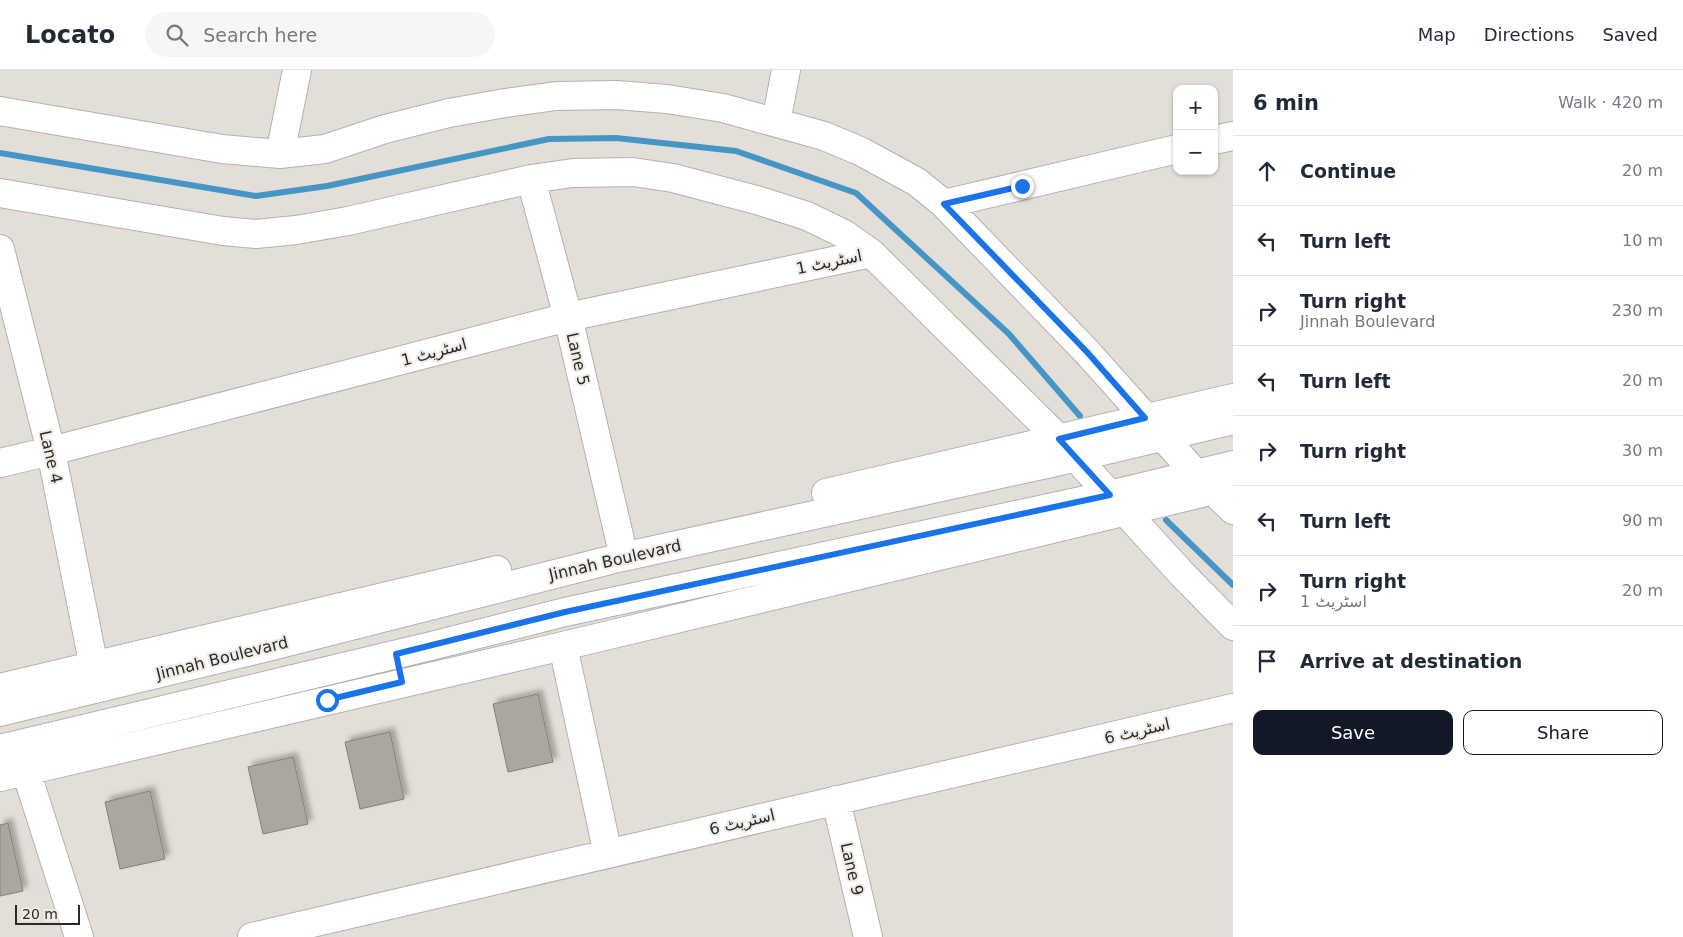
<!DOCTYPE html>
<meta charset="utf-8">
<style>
body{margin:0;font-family:"DejaVu Sans",Vazirmatn,sans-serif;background:#f6f6f7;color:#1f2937}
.controls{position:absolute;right:15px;top:15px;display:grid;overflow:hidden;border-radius:10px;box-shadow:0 1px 4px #0004}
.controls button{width:45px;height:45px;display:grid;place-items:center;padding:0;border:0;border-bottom:1px solid #e0e1e3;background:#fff;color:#1f2937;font:25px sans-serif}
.scale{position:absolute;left:15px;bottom:12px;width:65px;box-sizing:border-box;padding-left:5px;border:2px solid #2b2a27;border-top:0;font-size:14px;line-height:18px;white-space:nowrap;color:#2b2a27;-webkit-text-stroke:4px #f0ebe5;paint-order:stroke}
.stop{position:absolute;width:15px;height:15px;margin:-11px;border:4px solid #1a73e8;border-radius:50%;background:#fff}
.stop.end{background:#1a73e8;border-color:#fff;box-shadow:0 1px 5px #0008}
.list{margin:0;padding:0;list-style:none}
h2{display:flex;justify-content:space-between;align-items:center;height:65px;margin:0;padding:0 20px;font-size:21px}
h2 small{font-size:16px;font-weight:400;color:#747a83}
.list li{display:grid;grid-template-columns:32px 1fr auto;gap:15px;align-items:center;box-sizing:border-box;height:70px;padding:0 20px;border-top:1px solid #e0e1e3}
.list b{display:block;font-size:19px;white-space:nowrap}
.list p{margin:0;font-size:16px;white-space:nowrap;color:#747a83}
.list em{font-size:16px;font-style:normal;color:#747a83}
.actions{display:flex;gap:10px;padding:15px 20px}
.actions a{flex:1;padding:11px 0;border:1px solid #111827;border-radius:10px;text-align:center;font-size:18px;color:#111827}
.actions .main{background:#111827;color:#fff}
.icon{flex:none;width:28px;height:28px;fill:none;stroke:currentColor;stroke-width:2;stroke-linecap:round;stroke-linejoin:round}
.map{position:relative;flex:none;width:1233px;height:867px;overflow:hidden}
header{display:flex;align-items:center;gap:30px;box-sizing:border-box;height:70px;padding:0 25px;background:#fff;border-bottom:1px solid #e0e1e3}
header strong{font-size:24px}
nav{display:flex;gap:28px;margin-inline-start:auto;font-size:18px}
.search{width:350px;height:45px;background:#f6f6f7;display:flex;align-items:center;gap:12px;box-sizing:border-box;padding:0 18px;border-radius:28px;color:#747a83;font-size:19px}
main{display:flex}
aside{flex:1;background:#fff}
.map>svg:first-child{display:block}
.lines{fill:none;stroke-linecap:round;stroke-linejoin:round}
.stream{stroke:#4596c5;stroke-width:6}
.building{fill:#aba6a0;stroke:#84807a;filter:url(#shadow)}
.minor-casing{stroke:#b5b1ab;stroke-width:30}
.minor{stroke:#fff;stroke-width:28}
.route{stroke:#1a73e8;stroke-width:6}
.labels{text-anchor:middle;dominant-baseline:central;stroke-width:4;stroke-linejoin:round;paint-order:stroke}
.street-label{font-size:16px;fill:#2b2a27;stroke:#f0ebe5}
</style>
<header>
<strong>Locato</strong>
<div class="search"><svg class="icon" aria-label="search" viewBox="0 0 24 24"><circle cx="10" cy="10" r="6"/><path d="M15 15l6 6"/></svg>Search here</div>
<nav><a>Map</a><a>Directions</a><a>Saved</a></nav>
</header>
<main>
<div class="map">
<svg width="1233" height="867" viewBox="0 0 1233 867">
<defs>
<filter id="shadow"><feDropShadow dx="4.5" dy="-4.5" stdDeviation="2.5" flood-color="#0004"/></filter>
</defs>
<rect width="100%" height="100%" fill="#e3ded8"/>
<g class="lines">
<path class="stream" d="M 0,83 L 256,126 L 327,116 L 549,69 L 616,68 L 736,81 L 856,123 L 1009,264 L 1080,346
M 1166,450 L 1233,515"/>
</g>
<path class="building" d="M 538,624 L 553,692 L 508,702 L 493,634 Z
M 390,662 L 404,729 L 360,739 L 345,672 Z
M 293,687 L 308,754 L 263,764 L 248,697 Z
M 150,721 L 165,789 L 120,799 L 105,732 Z
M 8,753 L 23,821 L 0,826 L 0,755 Z"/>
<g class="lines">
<g class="minor-casing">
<path id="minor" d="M 0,41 L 222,79 L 280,84 L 325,79 L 385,59 L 449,43 L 505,33 L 556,26 L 616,25 L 667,29 L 723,38 L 824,66 L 860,81 L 917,112 L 944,134 L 1087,282 L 1196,404 L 1233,440
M 776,52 L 786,0
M 1214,70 L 1233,66
M 280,84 L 297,0
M 531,109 L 568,247 L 620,470
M 0,123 L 223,161 L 256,164 L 296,160 L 348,151 L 531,109 L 573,103 L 633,102 L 673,108 L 760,131 L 807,146 L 844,164 L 871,183 L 1059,369 L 1182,504 L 1233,556
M 944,134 L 1177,79
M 0,179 L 51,381 L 94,597
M 0,393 L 51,381 L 568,247 L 871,183
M 826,423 L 1233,328
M 563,576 L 608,784
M 0,618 L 497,500
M 0,642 L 280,574 L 618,488 L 1051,393 L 1233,350
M 0,679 L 431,576 L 565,542 L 1109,425 L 1233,395
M 26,701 L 79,867
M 0,707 L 563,576 L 1227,417
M 836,730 L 868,867
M 252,867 L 1233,638"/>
</g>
<use href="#minor" class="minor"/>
</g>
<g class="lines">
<path class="route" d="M 327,630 L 402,612 L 396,584 L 565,542 L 1110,425 L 1059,369 L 1145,348 L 1087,282 L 944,134 L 1022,116"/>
</g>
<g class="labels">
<g class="street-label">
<text transform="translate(829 192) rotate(-12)">اسٹریٹ 1</text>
<text transform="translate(434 282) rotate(-15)">اسٹریٹ 1</text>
<text transform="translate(578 289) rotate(77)">Lane 5</text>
<text transform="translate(51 387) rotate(77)">Lane 4</text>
<text transform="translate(615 490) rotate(-13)">Jinnah Boulevard</text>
<text transform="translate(222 588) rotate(-14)">Jinnah Boulevard</text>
<text transform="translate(1137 661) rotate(-13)">اسٹریٹ 6</text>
<text transform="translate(742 752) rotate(-13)">اسٹریٹ 6</text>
<text transform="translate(852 799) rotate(77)">Lane 9</text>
</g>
</g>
</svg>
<div class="controls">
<button>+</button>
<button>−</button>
</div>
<div class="scale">20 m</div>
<div class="stop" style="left:327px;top:630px"></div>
<div class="stop end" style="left:1022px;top:116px"></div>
</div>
<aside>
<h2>6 min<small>Walk · 420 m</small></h2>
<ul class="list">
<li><svg class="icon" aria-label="ahead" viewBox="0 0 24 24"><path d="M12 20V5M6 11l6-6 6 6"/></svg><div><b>Continue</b></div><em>20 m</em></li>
<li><svg class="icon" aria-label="left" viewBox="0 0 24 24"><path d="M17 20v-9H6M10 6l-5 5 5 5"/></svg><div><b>Turn left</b></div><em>10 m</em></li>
<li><svg class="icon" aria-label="right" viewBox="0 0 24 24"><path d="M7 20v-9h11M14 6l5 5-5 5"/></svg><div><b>Turn right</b><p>Jinnah Boulevard</p></div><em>230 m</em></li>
<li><svg class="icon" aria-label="left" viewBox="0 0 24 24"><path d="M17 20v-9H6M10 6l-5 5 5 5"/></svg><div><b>Turn left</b></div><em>20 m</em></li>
<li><svg class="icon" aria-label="right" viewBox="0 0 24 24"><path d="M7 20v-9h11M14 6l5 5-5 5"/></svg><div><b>Turn right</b></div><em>30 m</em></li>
<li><svg class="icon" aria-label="left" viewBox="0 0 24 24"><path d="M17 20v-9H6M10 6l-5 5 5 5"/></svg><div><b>Turn left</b></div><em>90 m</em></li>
<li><svg class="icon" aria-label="right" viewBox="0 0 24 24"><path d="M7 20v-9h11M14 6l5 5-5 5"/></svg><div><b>Turn right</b><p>اسٹریٹ 1</p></div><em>20 m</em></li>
<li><svg class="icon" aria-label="arrive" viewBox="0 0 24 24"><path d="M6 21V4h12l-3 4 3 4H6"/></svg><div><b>Arrive at destination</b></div></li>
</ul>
<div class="actions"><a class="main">Save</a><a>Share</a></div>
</aside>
</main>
